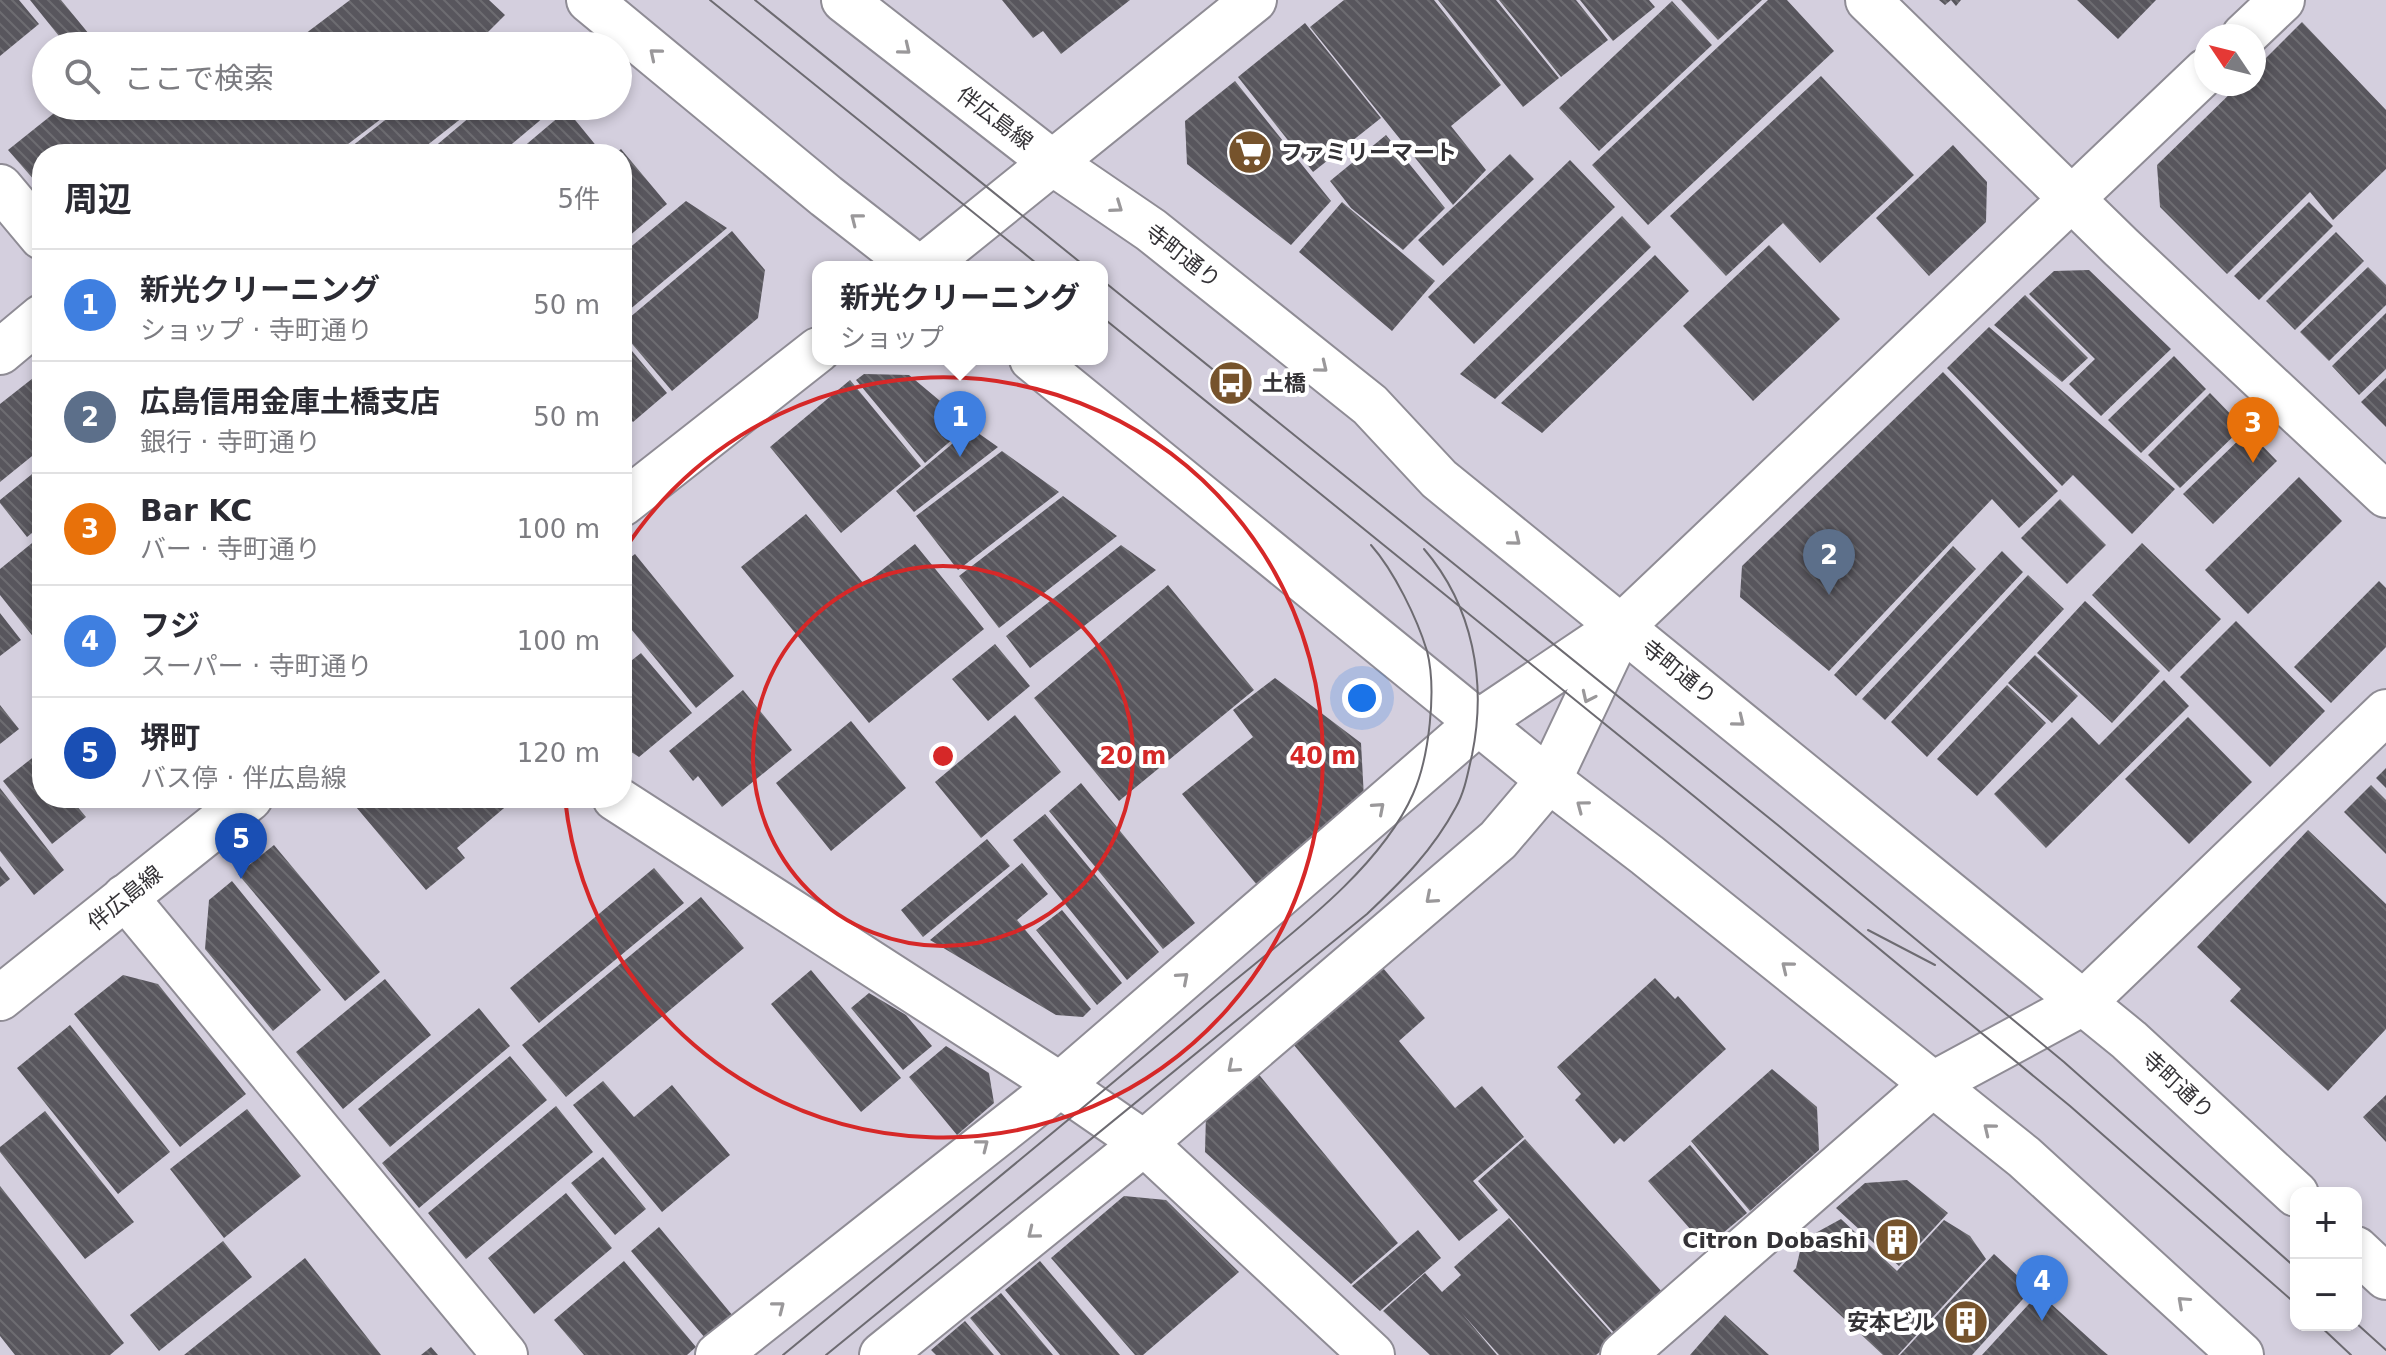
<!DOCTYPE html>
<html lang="ja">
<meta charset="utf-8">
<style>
body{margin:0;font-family:"DejaVu Sans","Noto Sans JP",sans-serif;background:#f2f2f3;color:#2b2b33}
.controls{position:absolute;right:24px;bottom:24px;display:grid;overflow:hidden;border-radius:16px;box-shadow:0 4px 12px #0003}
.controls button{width:72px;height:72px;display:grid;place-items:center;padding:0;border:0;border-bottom:2px solid #e1e1e2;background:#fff;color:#2b2b33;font:40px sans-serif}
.compass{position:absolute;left:2194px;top:24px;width:72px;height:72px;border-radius:50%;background:#fff;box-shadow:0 4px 12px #0003;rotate:305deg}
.you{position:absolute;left:1362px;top:698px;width:28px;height:28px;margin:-20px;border:6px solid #fff;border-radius:50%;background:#1a73e8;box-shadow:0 0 0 12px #1a73e833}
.badge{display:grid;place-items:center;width:52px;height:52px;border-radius:50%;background:#76532c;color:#fff;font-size:26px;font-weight:700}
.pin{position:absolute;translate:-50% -66px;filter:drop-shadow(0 2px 4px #0008)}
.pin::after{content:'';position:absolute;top:42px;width:28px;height:24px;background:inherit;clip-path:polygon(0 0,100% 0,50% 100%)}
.popup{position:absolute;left:812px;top:261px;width:296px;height:104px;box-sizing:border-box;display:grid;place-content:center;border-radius:16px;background:#fff;filter:drop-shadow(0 2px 6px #0005);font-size:26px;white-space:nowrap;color:#7c7c81}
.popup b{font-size:30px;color:#2b2b33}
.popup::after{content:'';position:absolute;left:50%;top:100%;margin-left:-16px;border:16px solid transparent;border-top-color:#fff}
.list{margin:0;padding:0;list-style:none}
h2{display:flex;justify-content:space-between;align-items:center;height:104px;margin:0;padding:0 32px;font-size:34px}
h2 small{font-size:26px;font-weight:400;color:#7c7c81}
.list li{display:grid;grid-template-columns:52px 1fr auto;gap:24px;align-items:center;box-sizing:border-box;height:112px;padding:0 32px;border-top:2px solid #e1e1e2}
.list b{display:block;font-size:30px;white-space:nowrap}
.list p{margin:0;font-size:26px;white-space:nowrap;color:#7c7c81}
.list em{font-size:26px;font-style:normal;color:#7c7c81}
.icon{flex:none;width:44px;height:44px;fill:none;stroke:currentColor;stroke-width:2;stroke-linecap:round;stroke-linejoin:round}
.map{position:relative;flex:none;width:2386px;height:1355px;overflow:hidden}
.search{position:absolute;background:#fff;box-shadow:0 4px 12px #0003;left:32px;top:32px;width:600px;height:88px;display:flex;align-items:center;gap:20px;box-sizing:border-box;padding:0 28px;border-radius:44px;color:#7c7c81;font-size:30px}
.panel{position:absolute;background:#fff;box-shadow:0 4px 12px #0003;left:32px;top:144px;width:600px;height:664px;border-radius:32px}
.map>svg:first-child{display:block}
.built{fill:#d4cfde;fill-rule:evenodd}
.building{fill:url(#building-back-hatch)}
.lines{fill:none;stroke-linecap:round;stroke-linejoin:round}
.street-casing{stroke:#8f8c95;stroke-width:48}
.secondary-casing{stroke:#8f8c95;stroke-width:48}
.street{stroke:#fff;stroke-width:44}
.secondary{stroke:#fff;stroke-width:44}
.tram{stroke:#6d6b71;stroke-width:2}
.oneway{stroke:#9a989a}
.ring{fill:none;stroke:#d62828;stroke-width:4}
.labels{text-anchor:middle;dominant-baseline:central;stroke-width:8;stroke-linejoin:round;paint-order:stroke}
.street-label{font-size:22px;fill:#343236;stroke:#fff}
.poi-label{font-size:22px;font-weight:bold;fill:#343236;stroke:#fff;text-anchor:start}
.centre{fill:#d62828;stroke:#fff;stroke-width:4}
.ring-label{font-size:24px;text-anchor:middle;font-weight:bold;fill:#d62828;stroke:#fff;stroke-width:8;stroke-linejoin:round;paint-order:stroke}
</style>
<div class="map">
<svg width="2386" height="1355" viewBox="0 0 2386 1355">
<defs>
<pattern id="building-back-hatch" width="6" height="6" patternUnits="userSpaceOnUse" patternTransform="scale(2)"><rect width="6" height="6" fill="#58565d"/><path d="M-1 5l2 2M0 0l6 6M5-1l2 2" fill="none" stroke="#6d6c71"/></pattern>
</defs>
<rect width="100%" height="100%" fill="#e0dde6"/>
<path class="built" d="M 0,0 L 2386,0 L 2386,1355 L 0,1355 ZM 2206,36 L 2254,36 L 2254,84 L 2206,84 ZM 46,46 L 618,46 L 618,106 L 46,106 ZM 42,154 L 622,154 L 622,798 L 42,798 ZM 818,267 L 1102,267 L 1102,359 L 818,359 ZM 2296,1193 L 2356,1193 L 2356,1325 L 2296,1325 Z"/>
<path class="building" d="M 0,0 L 19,0 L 39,24 L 0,56 Z
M 30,0 L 61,0 L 89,34 L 75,46 L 67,46 Z
M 350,0 L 489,0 L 505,15 L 485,35 L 488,37 L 476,46 L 289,46 Z
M 1002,0 L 1130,0 L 1061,54 L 1043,31 L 1033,38 Z
M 1344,0 L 1434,0 L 1501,85 L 1451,126 L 1486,170 L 1453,205 L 1310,27 Z
M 1438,0 L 1496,0 L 1559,78 L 1523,107 Z
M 1499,0 L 1576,0 L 1608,40 L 1561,77 Z
M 1580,0 L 1649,0 L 1655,7 L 1613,41 Z
M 1681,0 L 1762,0 L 1718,40 Z
M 1768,0 L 1787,0 L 1834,51 L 1648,225 L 1592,165 Z
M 1939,0 L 1961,0 L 1956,6 L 1951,0 L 1945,5 Z
M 2077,0 L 2156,0 L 2118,39 Z
M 1672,1 L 1712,45 L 1599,151 L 1559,108 Z
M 2302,22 L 2386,110 L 2386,169 L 2333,220 L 2310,192 L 2227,274 L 2160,207 L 2157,165 L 2240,84 L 2254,84 L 2254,70 Z
M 1305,23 L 1381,118 L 1313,172 L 1238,77 Z
M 155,33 L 165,46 L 138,46 Z
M 490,38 L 498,46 L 480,46 Z
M 1821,76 L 1914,175 L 1820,263 L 1783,223 L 1726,276 L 1670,216 Z
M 1235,81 L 1331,201 L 1291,245 L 1187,164 L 1185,121 Z
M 63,106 L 398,106 L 335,154 L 42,154 L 42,189 L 8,150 Z
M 403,106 L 477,106 L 416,154 L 342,154 Z
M 483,106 L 546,106 L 550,112 L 500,154 L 426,154 Z
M 567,110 L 598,148 L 591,154 L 515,154 Z
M 1386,135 L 1445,208 L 1403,250 L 1351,208 L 1330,181 Z
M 1953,145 L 1987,182 L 1986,222 L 1929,276 L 1876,218 Z
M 621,149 L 667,204 L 622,242 L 622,154 L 615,154 Z
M 1510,154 L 1534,179 L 1443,266 L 1418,240 Z
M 1570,160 L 1615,207 L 1474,344 L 1428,297 Z
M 686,201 L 727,228 L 622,316 L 622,254 Z
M 1342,202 L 1435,281 L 1392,331 L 1299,252 Z
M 2309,202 L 2333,226 L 2259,300 L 2234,276 Z
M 1622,216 L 1651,247 L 1495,399 L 1460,374 Z
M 732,231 L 765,270 L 758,318 L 672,391 L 622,332 L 622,324 Z
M 2336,232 L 2364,261 L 2295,330 L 2266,301 Z
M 1769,245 L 1840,319 L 1753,401 L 1683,326 Z
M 1655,255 L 1689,291 L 1542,433 L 1501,403 Z
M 2368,267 L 2386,285 L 2386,305 L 2329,361 L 2300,332 Z
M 2089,270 L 2171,349 L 2101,416 L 2069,384 L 2095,359 L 2029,294 L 2054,271 Z
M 2025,295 L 2088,358 L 2062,382 L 1994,325 Z
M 2386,313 L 2386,369 L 2359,395 L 2332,366 Z
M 1989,327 L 2175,489 L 2132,534 L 2073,475 L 2062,486 L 1947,368 Z
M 622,339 L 667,393 L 633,422 L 622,410 Z
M 2174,356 L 2206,389 L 2141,453 L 2108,420 Z
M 42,371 L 42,448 L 0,482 L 0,404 Z
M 1943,372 L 2058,491 L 2019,528 L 1992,499 L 1829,671 L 1740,597 L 1742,566 Z
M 864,374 L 909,375 L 969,425 L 925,463 L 856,380 Z
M 2386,378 L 2386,427 L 2361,402 Z
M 850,380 L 921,466 L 841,533 L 770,447 Z
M 2210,393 L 2243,427 L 2180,488 L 2148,455 Z
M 971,428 L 998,447 L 914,512 L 896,491 Z
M 2248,431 L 2277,461 L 2213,524 L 2183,494 Z
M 1002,451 L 1059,492 L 958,570 L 916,516 Z
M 42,466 L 42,525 L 27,537 L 0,503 L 0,500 Z
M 2299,477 L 2342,521 L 2248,614 L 2205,570 Z
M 1063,496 L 1117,536 L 999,628 L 959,576 Z
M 2060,499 L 2106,545 L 2067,584 L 2021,538 Z
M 806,514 L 864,584 L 915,544 L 984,629 L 869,723 L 741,567 Z
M 42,535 L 42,634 L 35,639 L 0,595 L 0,569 Z
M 2142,543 L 2221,619 L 2169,672 L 2092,595 Z
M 1121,545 L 1156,570 L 1030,668 L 1006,636 Z
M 1953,546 L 1976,569 L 1856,696 L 1834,675 Z
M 2002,551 L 2023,572 L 1885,720 L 1862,699 Z
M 635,554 L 734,676 L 696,708 L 622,618 L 622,564 Z
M 2028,575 L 2064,609 L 1927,757 L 1891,722 Z
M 2379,581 L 2386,588 L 2386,647 L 2331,703 L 2294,667 Z
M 1168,585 L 1254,690 L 1119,801 L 1034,698 Z
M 2085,601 L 2160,671 L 2112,723 L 2037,653 Z
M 0,613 L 21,640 L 0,656 Z
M 2236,621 L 2325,711 L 2270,767 L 2180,677 Z
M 995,644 L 1030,686 L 988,721 L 952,679 Z
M 641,653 L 692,713 L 639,757 L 622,746 L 622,668 Z
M 2035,655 L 2078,696 L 2052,723 L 2008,683 Z
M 1275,678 L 1361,743 L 1364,798 L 1257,885 L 1182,794 L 1253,737 L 1233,710 Z
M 2164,680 L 2189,706 L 2046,848 L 1994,794 L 2072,717 L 2099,745 Z
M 2007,685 L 2046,723 L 1977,796 L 1937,759 Z
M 743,690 L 792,750 L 722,807 L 698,776 L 693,781 L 669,751 Z
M 0,705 L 19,729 L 0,744 Z
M 1015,715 L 1061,772 L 981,838 L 935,782 Z
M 2188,717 L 2252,782 L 2189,844 L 2125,779 Z
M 851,721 L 906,788 L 831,851 L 776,783 Z
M 36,755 L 42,763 L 42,798 L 70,798 L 86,817 L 52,844 L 3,781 Z
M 2386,768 L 2386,788 L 2376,778 Z
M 1081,783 L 1195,923 L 1163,949 L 1049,811 Z
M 2371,785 L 2386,800 L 2386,854 L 2344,812 Z
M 0,788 L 64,870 L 34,895 L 0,851 Z
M 146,798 L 166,798 L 154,808 Z
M 354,798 L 506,798 L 510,803 L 457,848 L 465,858 L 426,890 L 351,801 Z
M 1045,814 L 1159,952 L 1127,980 L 1013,840 Z
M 2308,830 L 2386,904 L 2386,1029 L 2328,1091 L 2230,1001 L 2241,989 L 2197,947 Z
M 987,839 L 1010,866 L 923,937 L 901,910 Z
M 274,845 L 380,972 L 345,1001 L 238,874 Z
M 1022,863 L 1048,894 L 1017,920 L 1091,1009 L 1083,1017 L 1056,1015 L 930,940 Z
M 0,866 L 10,879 L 0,887 Z
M 654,868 L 684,903 L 539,1023 L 510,988 Z
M 232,881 L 321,990 L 273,1031 L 205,949 L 209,900 Z
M 701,897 L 744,948 L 566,1097 L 522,1045 Z
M 1062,910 L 1122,983 L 1097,1005 L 1036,930 Z
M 1383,968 L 1425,1018 L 1399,1041 L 1455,1108 L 1482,1086 L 1524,1137 L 1473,1181 L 1498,1210 L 1459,1241 L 1293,1044 Z
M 811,970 L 901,1078 L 861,1112 L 771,1004 Z
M 123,975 L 158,984 L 246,1094 L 180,1147 L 74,1014 Z
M 1655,978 L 1675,999 L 1678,996 L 1726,1049 L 1624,1142 L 1620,1138 L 1614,1144 L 1575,1100 L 1581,1094 L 1557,1067 Z
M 385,979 L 431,1035 L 343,1109 L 296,1052 Z
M 869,993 L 906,1015 L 932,1046 L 903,1070 L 851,1008 Z
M 479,1008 L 510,1046 L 390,1147 L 358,1109 Z
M 70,1025 L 170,1152 L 118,1194 L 17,1068 Z
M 946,1046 L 989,1073 L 994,1103 L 957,1135 L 909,1077 Z
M 510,1056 L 547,1100 L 419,1208 L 382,1163 Z
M 1772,1069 L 1817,1107 L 1819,1150 L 1750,1211 L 1691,1141 Z
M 1256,1071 L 1398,1243 L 1351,1284 L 1205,1152 L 1206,1114 Z
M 603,1081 L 634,1117 L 672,1085 L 730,1155 L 662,1212 L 573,1105 Z
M 2386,1095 L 2386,1142 L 2363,1117 Z
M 556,1106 L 593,1152 L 466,1259 L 428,1213 Z
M 247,1109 L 301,1176 L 224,1238 L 170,1169 Z
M 45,1111 L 134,1222 L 85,1259 L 0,1152 L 0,1147 Z
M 1525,1139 L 1663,1293 L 1616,1335 L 1478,1181 Z
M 1690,1145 L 1747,1213 L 1706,1247 L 1648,1181 Z
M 603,1157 L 646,1209 L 615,1235 L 571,1183 Z
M 1907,1180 L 1948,1213 L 1899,1266 L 1836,1208 L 1865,1183 Z
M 0,1186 L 124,1343 L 110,1355 L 15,1355 L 0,1336 Z
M 566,1193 L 612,1248 L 534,1314 L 488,1258 Z
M 1124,1196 L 1166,1200 L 1239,1272 L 1143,1355 L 1135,1355 L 1051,1258 Z
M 1509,1218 L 1616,1338 L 1596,1355 L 1499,1355 L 1461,1312 L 1497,1355 L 1430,1355 L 1383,1311 L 1425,1273 L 1442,1292 L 1461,1275 L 1454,1267 Z
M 1841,1219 L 1897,1271 L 1944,1220 L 1970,1236 L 1986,1259 L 1898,1355 L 1883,1355 L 1793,1271 L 1796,1268 L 1801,1247 L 1810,1236 Z
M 659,1227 L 733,1316 L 706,1339 L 631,1251 Z
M 1418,1230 L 1441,1258 L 1380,1311 L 1352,1286 Z
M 223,1241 L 252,1277 L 159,1351 L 130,1315 Z
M 1994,1254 L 2032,1289 L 1972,1355 L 1900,1355 Z
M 305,1258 L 381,1355 L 184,1355 Z
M 624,1261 L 696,1347 L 687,1355 L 584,1355 L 554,1320 Z
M 1040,1261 L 1120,1355 L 1060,1355 L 1005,1290 Z
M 1001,1293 L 1053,1355 L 1001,1355 L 970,1318 Z
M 2039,1293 L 2102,1350 L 2108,1355 L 1982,1355 Z
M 1725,1315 L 1769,1355 L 1690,1355 Z
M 965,1321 L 994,1355 L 936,1355 L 931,1350 Z
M 431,1347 L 438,1355 L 421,1355 Z"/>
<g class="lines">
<g class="street-casing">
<path id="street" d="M 2244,36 L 2282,0
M 0,187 L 42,237
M 0,352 L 42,317
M 615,798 L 1060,1085 L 1144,1143 L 1372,1355
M 125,897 L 505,1355
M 718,1355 L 1060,1085 L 1479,722 L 1622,626 L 2206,71
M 882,1355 L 1144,1143 L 1498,840 L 1549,780 L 1622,626
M 1623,1355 L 1933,1084 L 2083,1003 L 2386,712"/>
</g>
<g class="secondary-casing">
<path id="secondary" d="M 589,0 L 826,196 L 917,267
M 844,0 L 1053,163 L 1151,230 L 1370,405 L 1439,479 L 2129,1040 L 2296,1194
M 1868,0 L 2121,247 L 2386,495
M 923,267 L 1254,0
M 1032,359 L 1549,780 L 1647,855 L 2024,1157 L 2241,1355
M 622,504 L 818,350
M 0,998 L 250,798
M 2356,1249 L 2386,1277"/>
</g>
<use href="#street" class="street"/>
<use href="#secondary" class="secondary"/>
<path class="tram" d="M 710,0 L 1041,267
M 755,0 L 1086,267
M 1102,280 L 1779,826 L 2064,1062 L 2296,1268
M 1102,317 L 1695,797 L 2070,1106 L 2296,1304
M 1868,930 L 1935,965
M 2356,1323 L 2386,1350
M 2319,1325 L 2351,1355
M 783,1355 C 926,1237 1070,1120 1211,1000 C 1277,944 1378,874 1413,794 C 1429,758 1437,690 1427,651 C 1417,618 1394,571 1371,545
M 826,1355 L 1367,914 C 1402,881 1433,850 1456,807 C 1465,791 1468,772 1472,755 C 1487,682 1473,606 1424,549"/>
</g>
<defs><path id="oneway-chevron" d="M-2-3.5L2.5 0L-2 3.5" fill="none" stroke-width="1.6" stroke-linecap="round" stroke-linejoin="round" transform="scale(2)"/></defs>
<g class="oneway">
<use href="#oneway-chevron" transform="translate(905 49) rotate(39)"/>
<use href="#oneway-chevron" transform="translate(655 54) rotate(-140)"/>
<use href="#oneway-chevron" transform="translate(1117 207) rotate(35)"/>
<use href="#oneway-chevron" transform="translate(856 219) rotate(-142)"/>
<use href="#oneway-chevron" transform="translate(1322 367) rotate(39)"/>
<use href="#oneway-chevron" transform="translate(1515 540) rotate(39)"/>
<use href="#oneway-chevron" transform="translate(1588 697) rotate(115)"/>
<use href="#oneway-chevron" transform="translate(1739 721) rotate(39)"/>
<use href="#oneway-chevron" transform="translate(1582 806) rotate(-143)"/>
<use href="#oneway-chevron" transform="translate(1379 808) rotate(-41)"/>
<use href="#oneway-chevron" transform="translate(1431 898) rotate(139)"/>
<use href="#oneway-chevron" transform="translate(1787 967) rotate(-141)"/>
<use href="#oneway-chevron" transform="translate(1183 978) rotate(-41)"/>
<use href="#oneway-chevron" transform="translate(1233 1067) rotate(139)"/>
<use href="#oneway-chevron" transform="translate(1989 1129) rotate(-141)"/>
<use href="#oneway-chevron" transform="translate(983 1145) rotate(-38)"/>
<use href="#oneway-chevron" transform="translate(1033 1233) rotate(141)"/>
<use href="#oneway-chevron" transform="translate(2183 1302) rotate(-138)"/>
<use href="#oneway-chevron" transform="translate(779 1307) rotate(-38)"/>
</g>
<g class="ring">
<circle cx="943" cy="756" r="190"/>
<path d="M623 552A380 380 0 1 1 565 799"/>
</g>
<defs>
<g id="supermarket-disc" transform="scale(2.3)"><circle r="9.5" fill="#76532c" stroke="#fff"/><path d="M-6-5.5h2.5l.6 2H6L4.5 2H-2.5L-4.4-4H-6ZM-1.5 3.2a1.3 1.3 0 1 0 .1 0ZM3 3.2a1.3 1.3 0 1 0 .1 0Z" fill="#fff"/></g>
<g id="bus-disc" transform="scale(2.3)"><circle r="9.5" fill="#76532c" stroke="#fff"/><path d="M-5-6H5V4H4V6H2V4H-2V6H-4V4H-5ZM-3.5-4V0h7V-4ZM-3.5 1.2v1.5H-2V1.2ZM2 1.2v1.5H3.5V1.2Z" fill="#fff"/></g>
<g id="building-disc" transform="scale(2.3)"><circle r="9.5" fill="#76532c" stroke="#fff"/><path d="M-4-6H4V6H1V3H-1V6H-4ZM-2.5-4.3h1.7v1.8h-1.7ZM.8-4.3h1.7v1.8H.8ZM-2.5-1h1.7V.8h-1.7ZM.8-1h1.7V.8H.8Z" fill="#fff"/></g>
</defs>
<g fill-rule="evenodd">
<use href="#supermarket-disc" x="1250" y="152"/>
<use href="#bus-disc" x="1231" y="383"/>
<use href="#building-disc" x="1897" y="1240"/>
<use href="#building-disc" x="1966" y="1322"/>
</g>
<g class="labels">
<g class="street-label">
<text transform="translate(995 118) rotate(37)">伴広島線</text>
<text transform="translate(1183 256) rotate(38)">寺町通り</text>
<text transform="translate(1679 672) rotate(39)">寺町通り</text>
<text transform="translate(125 898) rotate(-39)">伴広島線</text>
<text transform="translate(2178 1085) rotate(43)">寺町通り</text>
</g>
<g class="poi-label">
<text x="1281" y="152">ファミリーマート</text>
<text x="1262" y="383">土橋</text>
<text x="1866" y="1240" text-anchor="end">Citron Dobashi</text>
<text x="1935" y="1322" text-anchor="end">安本ビル</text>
</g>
</g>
<circle cx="943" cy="756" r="12" class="centre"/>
<g class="ring-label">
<text x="1133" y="764">20 m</text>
<text x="1323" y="764">40 m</text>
</g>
</svg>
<div class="controls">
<button>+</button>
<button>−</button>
</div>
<svg class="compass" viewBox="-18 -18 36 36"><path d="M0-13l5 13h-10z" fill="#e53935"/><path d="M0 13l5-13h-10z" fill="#7c7c81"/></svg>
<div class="you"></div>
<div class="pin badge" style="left:960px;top:457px;background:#3f7fe0">1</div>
<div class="popup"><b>新光クリーニング</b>ショップ</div>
<div class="pin badge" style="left:1829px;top:595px;background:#5c6f8a">2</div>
<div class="pin badge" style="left:2253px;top:463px;background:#e8710a">3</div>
<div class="pin badge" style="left:2042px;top:1321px;background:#3f7fe0">4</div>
<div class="pin badge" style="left:241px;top:879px;background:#1a4fb4">5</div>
<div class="search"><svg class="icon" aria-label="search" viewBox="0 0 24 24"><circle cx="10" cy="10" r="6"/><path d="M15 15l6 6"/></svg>ここで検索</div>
<section class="panel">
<h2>周辺<small>5件</small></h2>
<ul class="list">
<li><span class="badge" style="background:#3f7fe0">1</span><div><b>新光クリーニング</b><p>ショップ · 寺町通り</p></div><em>50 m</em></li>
<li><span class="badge" style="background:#5c6f8a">2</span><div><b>広島信用金庫土橋支店</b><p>銀行 · 寺町通り</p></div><em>50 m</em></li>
<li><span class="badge" style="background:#e8710a">3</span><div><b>Bar KC</b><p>バー · 寺町通り</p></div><em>100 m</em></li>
<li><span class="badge" style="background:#3f7fe0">4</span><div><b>フジ</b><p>スーパー · 寺町通り</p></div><em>100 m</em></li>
<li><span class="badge" style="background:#1a4fb4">5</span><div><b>堺町</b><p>バス停 · 伴広島線</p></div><em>120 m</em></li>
</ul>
</section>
</div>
